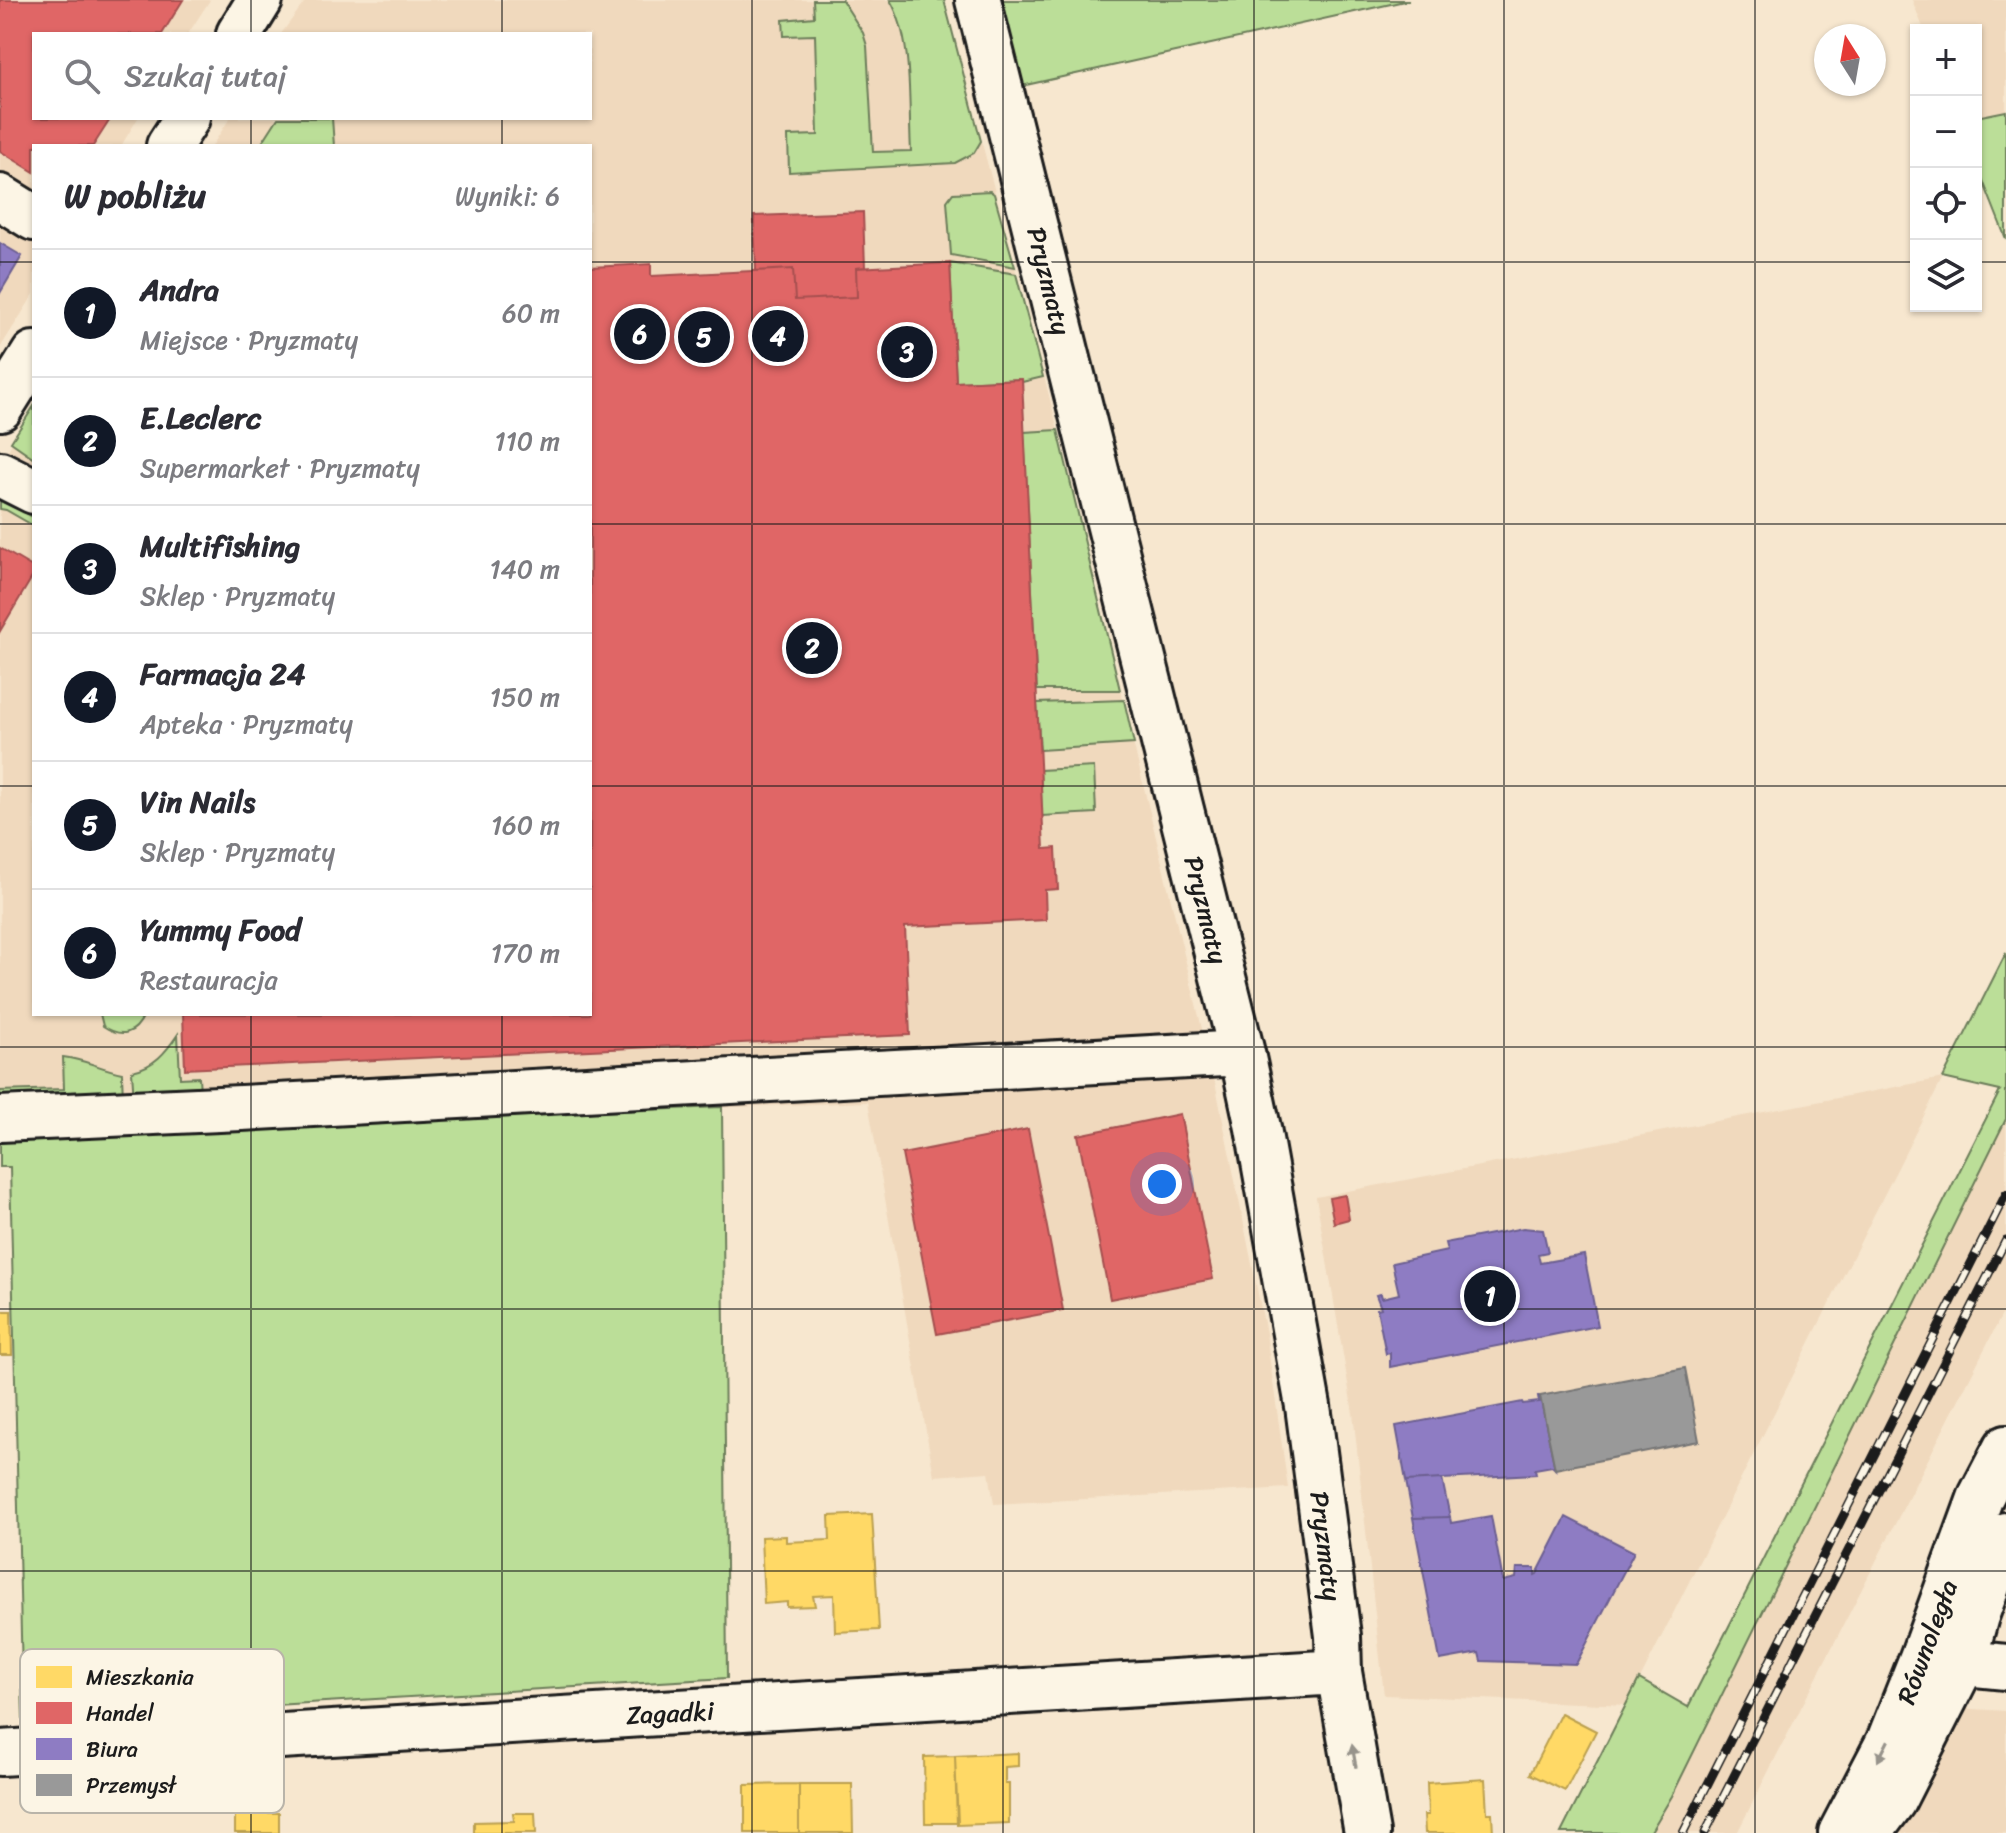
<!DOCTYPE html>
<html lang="pl">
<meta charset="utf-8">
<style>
body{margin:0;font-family:Sriracha,sans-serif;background:#f7f7f7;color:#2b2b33}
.controls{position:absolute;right:24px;top:24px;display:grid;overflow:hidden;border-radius:0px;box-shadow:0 2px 6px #0004}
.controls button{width:72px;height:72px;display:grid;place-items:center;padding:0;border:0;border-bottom:2px solid #e1e1e2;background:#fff;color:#2b2b33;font:40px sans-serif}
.compass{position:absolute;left:1814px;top:24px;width:72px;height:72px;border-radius:50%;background:#fff;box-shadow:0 2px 6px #0004;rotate:349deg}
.you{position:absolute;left:1162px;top:1184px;width:28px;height:28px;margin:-20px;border:6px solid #fff;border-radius:50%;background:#1a73e8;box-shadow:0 0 0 12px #1a73e833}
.badge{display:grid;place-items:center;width:52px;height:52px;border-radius:50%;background:#111827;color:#fff;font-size:26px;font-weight:700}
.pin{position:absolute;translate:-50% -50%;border:4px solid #fff;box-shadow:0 2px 8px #0006}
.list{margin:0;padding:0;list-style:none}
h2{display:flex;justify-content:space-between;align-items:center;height:104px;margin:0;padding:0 32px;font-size:34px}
h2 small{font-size:26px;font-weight:400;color:#7c7c81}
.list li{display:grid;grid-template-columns:52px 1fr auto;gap:24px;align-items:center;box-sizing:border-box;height:128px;padding:0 32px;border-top:2px solid #e1e1e2}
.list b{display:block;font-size:30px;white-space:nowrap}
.list p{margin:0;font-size:26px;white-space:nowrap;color:#7c7c81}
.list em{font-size:26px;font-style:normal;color:#7c7c81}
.icon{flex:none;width:44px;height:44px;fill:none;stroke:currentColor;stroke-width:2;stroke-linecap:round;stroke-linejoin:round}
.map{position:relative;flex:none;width:2006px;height:1833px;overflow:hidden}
.search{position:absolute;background:#fff;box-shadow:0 2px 6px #0004;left:32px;top:32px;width:560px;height:88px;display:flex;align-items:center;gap:20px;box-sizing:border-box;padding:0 28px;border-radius:0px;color:#7c7c81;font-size:30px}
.panel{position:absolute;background:#fff;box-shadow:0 2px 6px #0004;left:32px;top:144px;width:560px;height:872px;border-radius:0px}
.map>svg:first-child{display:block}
.built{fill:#f0d9bd}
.green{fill:#bbde98;stroke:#6c7d5a;stroke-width:2}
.homes{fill:#ffd966;stroke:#bba050;stroke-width:2}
.shops{fill:#e06666;stroke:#a55050;stroke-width:2}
.offices{fill:#8e7cc3;stroke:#6c5f91;stroke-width:2}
.industry{fill:#999;stroke:#747474;stroke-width:2}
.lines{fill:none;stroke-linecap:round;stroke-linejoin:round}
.minor-casing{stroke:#1c1c1c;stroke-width:50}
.minor{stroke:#fcf5e5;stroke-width:44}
.rail-casing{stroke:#1c1c1c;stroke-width:9}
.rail{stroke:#fcf5e5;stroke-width:6;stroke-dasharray:18;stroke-linecap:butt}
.oneway{fill:#97938b}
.grid{fill:none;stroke:#1c1c1c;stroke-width:2;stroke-opacity:0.55}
.labels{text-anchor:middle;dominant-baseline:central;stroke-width:8;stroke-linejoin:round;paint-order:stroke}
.street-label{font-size:26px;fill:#1c1c1c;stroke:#fcf5e5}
.key{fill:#fcf5e5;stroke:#b9b4a9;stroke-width:2}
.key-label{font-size:22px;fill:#1c1c1c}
</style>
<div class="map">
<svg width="2006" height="1833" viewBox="0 0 2006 1833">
<rect width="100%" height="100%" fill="#f7e7cf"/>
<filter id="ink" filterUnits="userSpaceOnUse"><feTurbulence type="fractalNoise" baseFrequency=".0125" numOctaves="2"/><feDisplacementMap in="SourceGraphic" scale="16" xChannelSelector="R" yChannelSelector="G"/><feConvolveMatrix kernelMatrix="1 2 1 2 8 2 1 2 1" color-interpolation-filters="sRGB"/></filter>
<g filter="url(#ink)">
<path class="built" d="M 0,0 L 210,0 L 188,34 L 34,34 L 34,118 L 138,118 L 121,146 L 34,146 L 34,294 L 0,348 Z
M 306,0 L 944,0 L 1055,418 L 1216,1087 L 1266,1333 L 1288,1488 L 994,1504 L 989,1472 L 934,1476 L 868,1102 L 0,1135 L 0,464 L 34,406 L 34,1014 L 590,1014 L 590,146 L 212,146 L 230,118 L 590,118 L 590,34 L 281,34 Z
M 1912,0 L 2006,0 L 2006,239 L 1976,163 L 1976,30 L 1924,30 Z
M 1943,1078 L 1627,1705 L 1384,1695 L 1353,1413 L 1316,1197 Z
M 2006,1119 L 2006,1307 L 1737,1833 L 1650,1833 L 1672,1796 Z
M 1924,1706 L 2006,1711 L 2006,1833 L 1857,1833 Z"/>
<path class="green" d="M 813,0 L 842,0 L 863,33 L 867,46 L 873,152 L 911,151 C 908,104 914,41 890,0 L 944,0 L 981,141 L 974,153 L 955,163 L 789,172 L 788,136 L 818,135 L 815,35 L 784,36 L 783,20 L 814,17 Z
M 996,0 L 1409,0 L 1017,87 Z
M 2006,111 L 2006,239 L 1976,163 L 1976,117 Z
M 278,118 L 332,118 L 334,146 L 260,146 Z
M 990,191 L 994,194 L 1015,267 L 951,255 L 947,201 L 953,193 Z
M 950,263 L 1016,274 L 1043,377 L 1022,382 L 1021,379 L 956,382 Z
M 34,406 L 34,458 L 11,442 Z
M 1058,430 L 1120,690 L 1037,690 L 1024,432 Z
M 0,497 L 34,518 L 34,526 L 6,510 L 0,509 Z
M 1124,700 L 1134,744 L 1040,750 L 1037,703 Z
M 1094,767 L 1096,813 L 1042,816 L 1040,770 Z
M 2006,953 L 2006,1119 L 1672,1796 L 1650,1833 L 1561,1833 L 1639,1679 L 1688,1707 L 2000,1091 L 1943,1078 Z
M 100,1014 L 143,1014 L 144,1015 C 135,1035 121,1038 103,1026 Z
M 178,1034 L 180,1078 L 199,1077 L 200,1092 L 134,1100 L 132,1071 C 154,1067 166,1052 178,1034 Z
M 63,1057 C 84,1059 101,1069 122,1073 L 123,1100 L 83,1102 L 70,1092 L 0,1096 L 0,1091 L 64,1089 Z
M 722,1107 L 727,1678 L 23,1720 L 10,1167 L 0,1167 L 0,1135 Z"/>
<path class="homes" d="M 0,1311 L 11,1311 L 12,1355 L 0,1355 Z
M 872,1514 L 879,1630 L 835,1632 L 834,1595 L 813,1596 L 815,1606 L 787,1607 L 787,1602 L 764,1604 L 761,1537 L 786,1536 L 786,1542 L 830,1540 L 829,1516 Z
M 1561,1713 L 1596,1731 L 1565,1791 L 1530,1774 Z
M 1018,1753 L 1018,1766 L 1005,1767 L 1005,1784 L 1009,1784 L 1009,1823 L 957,1825 L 955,1756 Z
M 955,1756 L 958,1823 L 925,1823 L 924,1757 Z
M 1485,1779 L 1487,1813 L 1492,1813 L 1493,1833 L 1425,1833 L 1424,1815 L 1428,1815 L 1427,1783 Z
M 799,1784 L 799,1833 L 745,1833 L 745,1785 Z
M 799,1784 L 852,1784 L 853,1833 L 799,1833 Z
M 235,1812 L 279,1813 L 279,1833 L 235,1833 Z
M 513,1813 L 535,1813 L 536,1833 L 474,1833 L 474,1822 L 514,1821 Z"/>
<path class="shops" d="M 0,0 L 183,0 L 162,34 L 34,34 L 34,118 L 111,118 L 93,146 L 34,146 L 34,172 L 0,151 Z
M 863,212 L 865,267 L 856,268 L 857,297 L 795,300 L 793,269 L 756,271 L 754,216 Z
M 950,263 L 956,382 L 1022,379 L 1044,849 L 1056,848 L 1058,889 L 1045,890 L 1046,920 L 905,927 L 910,1035 L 185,1069 L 183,1014 L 590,1014 L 590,267 L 651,264 L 651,276 L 793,269 L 795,300 L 857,297 L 856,268 Z
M 0,548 L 34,568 L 34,574 L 0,631 Z
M 1180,1114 L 1213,1279 L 1110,1299 L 1078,1135 Z
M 1028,1129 L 1063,1310 L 937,1334 L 902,1154 Z
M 1345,1195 L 1349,1219 L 1334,1223 L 1329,1198 Z"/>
<path class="offices" d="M 0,243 L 22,256 L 0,293 Z
M 1523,1228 L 1543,1230 L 1548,1252 L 1538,1254 L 1540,1263 L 1584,1255 L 1598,1326 L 1390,1367 L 1390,1353 L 1386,1354 L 1377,1309 L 1381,1308 L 1376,1295 L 1381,1294 L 1382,1298 L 1399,1294 L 1392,1263 L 1447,1251 L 1445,1243 Z
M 1538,1396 L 1540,1396 L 1555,1469 L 1552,1466 L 1535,1469 L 1536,1474 L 1406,1481 L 1396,1426 L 1522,1402 L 1523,1404 L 1539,1402 Z
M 1442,1479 L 1450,1517 L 1413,1518 L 1406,1481 Z
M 1491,1516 L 1503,1581 L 1516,1578 L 1517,1568 L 1535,1568 L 1535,1575 L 1537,1574 L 1566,1517 L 1634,1552 L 1576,1664 L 1481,1661 L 1479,1653 L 1440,1660 L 1413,1518 L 1450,1517 L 1451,1523 Z"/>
<path class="industry" d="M 1685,1368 L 1699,1441 L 1555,1469 L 1540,1396 Z"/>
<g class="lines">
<g class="minor-casing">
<path id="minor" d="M 978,0 L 1242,1053 L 1258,1128 L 1308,1406 L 1338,1636 L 1339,1672 L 1367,1833
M 239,34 L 260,0
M 169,146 L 187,118
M 0,197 L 34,218
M 0,408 L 34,354
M 0,474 L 34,491
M 0,1119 L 241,1108 L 1242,1053
M 1936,1660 L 2006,1667
M 0,1753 L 1339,1672
M 1841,1833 L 1889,1741 L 1922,1658 L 1981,1496 L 2006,1448
M 1869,1833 L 1893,1801 L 1963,1663 L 1976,1616 L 2006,1535"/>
</g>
<use href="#minor" class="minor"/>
<g class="rail-casing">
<path id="rail" d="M 1683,1833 L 2006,1194
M 1705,1833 L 2006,1240"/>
</g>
<use href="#rail" class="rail"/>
</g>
<defs><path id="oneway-solid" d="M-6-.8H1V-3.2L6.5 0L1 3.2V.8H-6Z" transform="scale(2)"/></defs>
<g class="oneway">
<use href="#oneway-solid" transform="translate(1883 1751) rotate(117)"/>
<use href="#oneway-solid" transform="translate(1354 1756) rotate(-100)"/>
</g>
</g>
<path class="grid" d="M 251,0 L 251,34M 502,0 L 502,34M 752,0 L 752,1833M 1003,0 L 1003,1833M 1254,0 L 1254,1833M 1504,0 L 1504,1833M 1755,0 L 1755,1833M 251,118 L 251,146M 502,118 L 502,146M 0,262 L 34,262M 590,262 L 1916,262M 1976,262 L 2006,262M 0,524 L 34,524M 590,524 L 2006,524M 0,786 L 34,786M 590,786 L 2006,786M 251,1014 L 251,1833M 502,1014 L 502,1833M 0,1047 L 2006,1047M 0,1309 L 2006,1309M 0,1571 L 2006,1571"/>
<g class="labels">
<g class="street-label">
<text transform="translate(1049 281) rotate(76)">Pryzmaty</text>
<text transform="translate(1206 910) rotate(76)">Pryzmaty</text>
<text transform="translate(1326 1546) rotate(83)">Pryzmaty</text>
<text transform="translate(1927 1642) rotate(-70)">Równoległa</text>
<text transform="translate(670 1713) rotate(-3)">Zagadki</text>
</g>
</g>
<rect x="20" y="1649" width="264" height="164" rx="12" class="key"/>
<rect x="36" y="1666" width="36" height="22" fill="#ffd966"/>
<rect x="36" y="1702" width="36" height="22" fill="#e06666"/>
<rect x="36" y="1738" width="36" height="22" fill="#8e7cc3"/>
<rect x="36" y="1774" width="36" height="22" fill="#999"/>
<g class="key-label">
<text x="86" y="1685">Mieszkania</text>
<text x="86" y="1721">Handel</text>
<text x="86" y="1757">Biura</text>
<text x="86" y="1793">Przemysł</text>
</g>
</svg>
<div class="controls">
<button>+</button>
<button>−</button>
<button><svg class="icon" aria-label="locate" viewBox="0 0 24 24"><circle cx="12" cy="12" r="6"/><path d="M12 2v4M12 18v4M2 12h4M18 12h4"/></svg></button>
<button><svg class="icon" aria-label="layers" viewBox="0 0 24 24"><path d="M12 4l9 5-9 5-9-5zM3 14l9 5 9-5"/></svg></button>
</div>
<svg class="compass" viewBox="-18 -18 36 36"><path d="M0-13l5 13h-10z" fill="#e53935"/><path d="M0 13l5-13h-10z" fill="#7c7c81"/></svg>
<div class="you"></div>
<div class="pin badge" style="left:1490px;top:1296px">1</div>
<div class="pin badge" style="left:812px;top:648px">2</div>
<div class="pin badge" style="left:907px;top:352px">3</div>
<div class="pin badge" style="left:778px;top:336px">4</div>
<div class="pin badge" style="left:704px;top:337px">5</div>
<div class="pin badge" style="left:640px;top:334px">6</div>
<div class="search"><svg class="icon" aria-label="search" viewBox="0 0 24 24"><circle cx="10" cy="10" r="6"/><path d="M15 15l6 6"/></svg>Szukaj tutaj</div>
<section class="panel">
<h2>W pobliżu<small>Wyniki: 6</small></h2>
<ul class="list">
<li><span class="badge">1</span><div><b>Andra</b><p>Miejsce · Pryzmaty</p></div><em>60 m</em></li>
<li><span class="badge">2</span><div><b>E.Leclerc</b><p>Supermarket · Pryzmaty</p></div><em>110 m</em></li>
<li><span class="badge">3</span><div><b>Multifishing</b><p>Sklep · Pryzmaty</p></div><em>140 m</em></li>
<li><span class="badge">4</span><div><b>Farmacja 24</b><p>Apteka · Pryzmaty</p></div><em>150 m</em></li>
<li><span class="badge">5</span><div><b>Vin Nails</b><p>Sklep · Pryzmaty</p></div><em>160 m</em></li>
<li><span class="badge">6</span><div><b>Yummy Food</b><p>Restauracja</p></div><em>170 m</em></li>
</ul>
</section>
</div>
